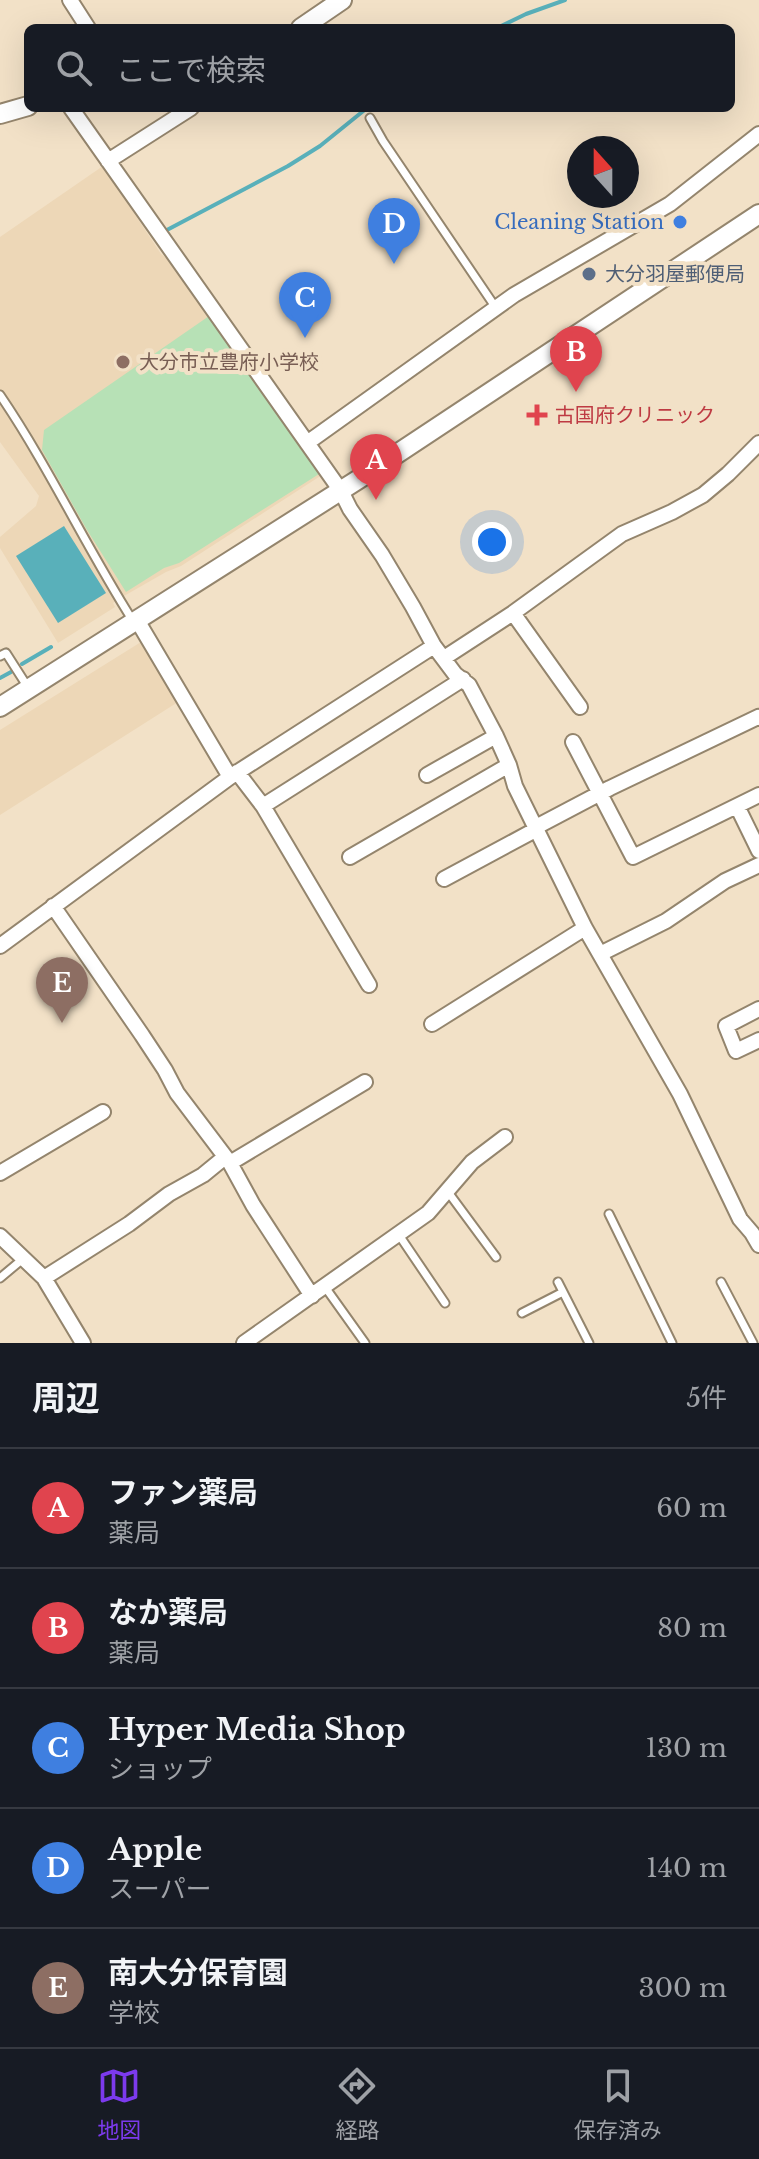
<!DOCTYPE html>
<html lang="ja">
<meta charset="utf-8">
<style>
body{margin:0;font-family:"Libre Baskerville","Noto Sans JP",serif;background:#20242c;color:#f1f3f6}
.compass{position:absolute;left:567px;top:136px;width:72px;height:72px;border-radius:50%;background:#171b24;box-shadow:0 8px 32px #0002;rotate:339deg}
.you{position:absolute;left:492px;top:542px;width:28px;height:28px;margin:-20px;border:6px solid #fff;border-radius:50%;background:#1a73e8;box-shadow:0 0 0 12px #1a73e833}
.badge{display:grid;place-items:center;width:52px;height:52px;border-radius:50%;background:#7c3aed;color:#fff;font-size:26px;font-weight:700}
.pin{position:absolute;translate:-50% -66px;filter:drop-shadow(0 2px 4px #0008)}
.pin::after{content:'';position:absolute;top:42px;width:28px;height:24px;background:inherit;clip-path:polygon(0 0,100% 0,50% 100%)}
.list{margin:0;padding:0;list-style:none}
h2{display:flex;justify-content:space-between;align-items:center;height:104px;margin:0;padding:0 32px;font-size:34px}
h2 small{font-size:26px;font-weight:400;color:#9ea1a6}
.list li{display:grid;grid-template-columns:52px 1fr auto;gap:24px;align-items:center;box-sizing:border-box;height:120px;padding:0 32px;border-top:2px solid #363941}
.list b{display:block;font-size:30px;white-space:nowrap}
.list p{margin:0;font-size:26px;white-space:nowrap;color:#9ea1a6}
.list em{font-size:26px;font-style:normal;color:#9ea1a6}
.icon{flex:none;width:44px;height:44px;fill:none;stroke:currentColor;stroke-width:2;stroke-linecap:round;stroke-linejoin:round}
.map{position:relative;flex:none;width:759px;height:1343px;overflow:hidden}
.search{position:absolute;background:#171b24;box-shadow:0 8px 32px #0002;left:24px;right:24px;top:24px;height:88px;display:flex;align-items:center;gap:20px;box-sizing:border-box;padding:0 28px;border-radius:12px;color:#9ea1a6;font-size:30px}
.sheet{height:704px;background:#171b24}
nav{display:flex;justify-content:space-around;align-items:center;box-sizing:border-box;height:112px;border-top:2px solid #363941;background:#171b24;font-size:22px;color:#9ea1a6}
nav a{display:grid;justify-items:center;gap:4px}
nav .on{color:#7c3aed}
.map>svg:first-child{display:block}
.built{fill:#edd7b7}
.green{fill:#b7e1b6}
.water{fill:#59b0ba}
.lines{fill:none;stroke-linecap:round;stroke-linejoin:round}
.stream{stroke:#59b0ba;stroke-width:4}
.service-casing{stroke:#94856d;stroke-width:11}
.minor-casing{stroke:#94856d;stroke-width:18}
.tertiary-casing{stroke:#94856d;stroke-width:22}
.service{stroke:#fff;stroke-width:7}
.minor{stroke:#fff;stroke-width:14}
.tertiary{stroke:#fff;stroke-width:18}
.shop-dot{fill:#3f7fe0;stroke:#f2e1c7;stroke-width:3}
.service-dot{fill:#5c6f8a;stroke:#f2e1c7;stroke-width:3}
.education-dot{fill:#8d6e63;stroke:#f2e1c7;stroke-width:3}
.health-dot{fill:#e0444e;stroke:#f2e1c7;stroke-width:3}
.labels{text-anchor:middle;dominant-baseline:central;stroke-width:8;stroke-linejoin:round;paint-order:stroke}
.shop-label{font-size:20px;fill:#366cbe;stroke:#f2e1c7;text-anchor:end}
.service-label{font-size:20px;fill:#4e5e75;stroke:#f2e1c7;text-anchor:start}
.education-label{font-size:20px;fill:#785e54;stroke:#f2e1c7;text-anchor:start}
.health-label{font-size:20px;fill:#be3a42;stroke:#f2e1c7;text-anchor:start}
</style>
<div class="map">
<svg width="759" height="1343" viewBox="0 0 759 1343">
<rect width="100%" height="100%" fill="#f2e1c7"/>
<path class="built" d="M 103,166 L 161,254 L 187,274 L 322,475 L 181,566 L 166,572 L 124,596 L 113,603 L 115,607 L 58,643 L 0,548 L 0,537 L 36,506 L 39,496 L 0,442 L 0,237 Z
M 141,642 L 178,702 L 0,815 L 0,730 Z"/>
<path class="green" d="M 212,314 L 319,474 L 179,563 L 164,568 L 126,592 L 87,530 L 42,450 L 44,430 Z"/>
<path class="water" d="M 64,526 L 106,593 L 58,623 L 16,556 Z"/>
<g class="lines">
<path class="stream" d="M 497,28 L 526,14 L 565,0
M 165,231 L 288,166 L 320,146 L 367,108
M 22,664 L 51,647
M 0,678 L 11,672"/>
<g class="service-casing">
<path id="service" d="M 370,118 L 383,141 L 496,308
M 0,395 C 49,467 86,547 133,621
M 0,656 L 6,653 L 29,689
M 448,1192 L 496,1257
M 609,1214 L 672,1343
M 399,1235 L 445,1303
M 0,1278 L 24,1258
M 558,1282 L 589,1343
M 721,1282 L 753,1343
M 325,1287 L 365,1343
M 522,1313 L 563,1292"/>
</g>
<g class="minor-casing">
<path id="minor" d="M 70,0 L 88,28
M 71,108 L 341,491 L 350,509 L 382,555 L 413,607 L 434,646 L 455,674 L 469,685 L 496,736 L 509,765 L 515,786 L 585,928 L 680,1094 L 740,1219 L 752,1233 L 759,1245
M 108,161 L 191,108
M 307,443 L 514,295 L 670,204 L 759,134
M 513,613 L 580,707
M 137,620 L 230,777
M 444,658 L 513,613 L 622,534 L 672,512 L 703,495 L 728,474 L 759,443
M 573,742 L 633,857 L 759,795
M 237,772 L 263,806 L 369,985
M 427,775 L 496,736
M 263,806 L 463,679
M 737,806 L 759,851
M 536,827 L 610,788 L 758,717 L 759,718
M 350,857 L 509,765
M 444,879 L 537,829
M 53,906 L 142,1035 L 165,1070 L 177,1093 L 230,1163 L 253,1205 L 312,1296
M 0,946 L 230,777 L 434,646
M 600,954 L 666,921 L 725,881 L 759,865
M 759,1009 L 726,1026 L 736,1051 L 759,1040
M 432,1024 L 585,928
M 230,1163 L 365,1082
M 0,1173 L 103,1112
M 0,1236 L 44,1278 L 83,1343
M 44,1278 L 129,1224 L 169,1194 L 203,1175 L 225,1157
M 244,1343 L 428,1213 L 472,1162 L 505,1137"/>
</g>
<g class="tertiary-casing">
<path id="tertiary" d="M 301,28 L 342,0
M 0,114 L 28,106
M 0,707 L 359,479 L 759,214"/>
</g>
<use href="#service" class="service"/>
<use href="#minor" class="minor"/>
<use href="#tertiary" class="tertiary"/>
</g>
<circle class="shop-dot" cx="680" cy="222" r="8"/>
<circle class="service-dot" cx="589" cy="274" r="8"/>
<circle class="education-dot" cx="123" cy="362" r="8"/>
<path class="health-dot" d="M533 403h8v8h8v8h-8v8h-8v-8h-8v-8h8z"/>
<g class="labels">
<g class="shop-label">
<text x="664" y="222">Cleaning Station</text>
</g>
<g class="service-label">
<text x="605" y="274">大分羽屋郵便局</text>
</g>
<g class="education-label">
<text x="139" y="362">大分市立豊府小学校</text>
</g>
<g class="health-label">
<text x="555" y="415">古国府クリニック</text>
</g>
</g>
</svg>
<svg class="compass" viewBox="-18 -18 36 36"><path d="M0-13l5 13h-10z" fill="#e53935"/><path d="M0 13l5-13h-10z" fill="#9ea1a6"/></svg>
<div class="you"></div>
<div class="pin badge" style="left:376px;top:500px;background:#e0444e">A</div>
<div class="pin badge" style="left:576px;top:392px;background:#e0444e">B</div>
<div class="pin badge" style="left:305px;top:338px;background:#3f7fe0">C</div>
<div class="pin badge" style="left:394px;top:264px;background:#3f7fe0">D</div>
<div class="pin badge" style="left:62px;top:1023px;background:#8d6e63">E</div>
<div class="search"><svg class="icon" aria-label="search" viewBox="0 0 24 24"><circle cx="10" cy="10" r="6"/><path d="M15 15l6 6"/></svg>ここで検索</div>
</div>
<section class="sheet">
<h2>周辺<small>5件</small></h2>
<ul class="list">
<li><span class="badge" style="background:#e0444e">A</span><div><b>ファン薬局</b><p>薬局</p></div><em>60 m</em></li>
<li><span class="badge" style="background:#e0444e">B</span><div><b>なか薬局</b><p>薬局</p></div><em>80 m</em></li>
<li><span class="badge" style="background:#3f7fe0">C</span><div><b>Hyper Media Shop</b><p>ショップ</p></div><em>130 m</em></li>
<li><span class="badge" style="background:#3f7fe0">D</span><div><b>Apple</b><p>スーパー</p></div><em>140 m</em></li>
<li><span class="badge" style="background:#8d6e63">E</span><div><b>南大分保育園</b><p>学校</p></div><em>300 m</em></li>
</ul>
</section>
<nav>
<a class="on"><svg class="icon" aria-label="map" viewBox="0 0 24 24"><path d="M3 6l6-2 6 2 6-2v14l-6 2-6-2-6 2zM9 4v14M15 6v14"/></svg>地図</a>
<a><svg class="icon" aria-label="directions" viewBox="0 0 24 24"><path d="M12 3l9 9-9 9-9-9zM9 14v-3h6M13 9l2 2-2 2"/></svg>経路</a>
<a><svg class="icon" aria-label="saved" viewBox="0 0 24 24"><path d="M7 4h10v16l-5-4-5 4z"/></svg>保存済み</a>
</nav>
